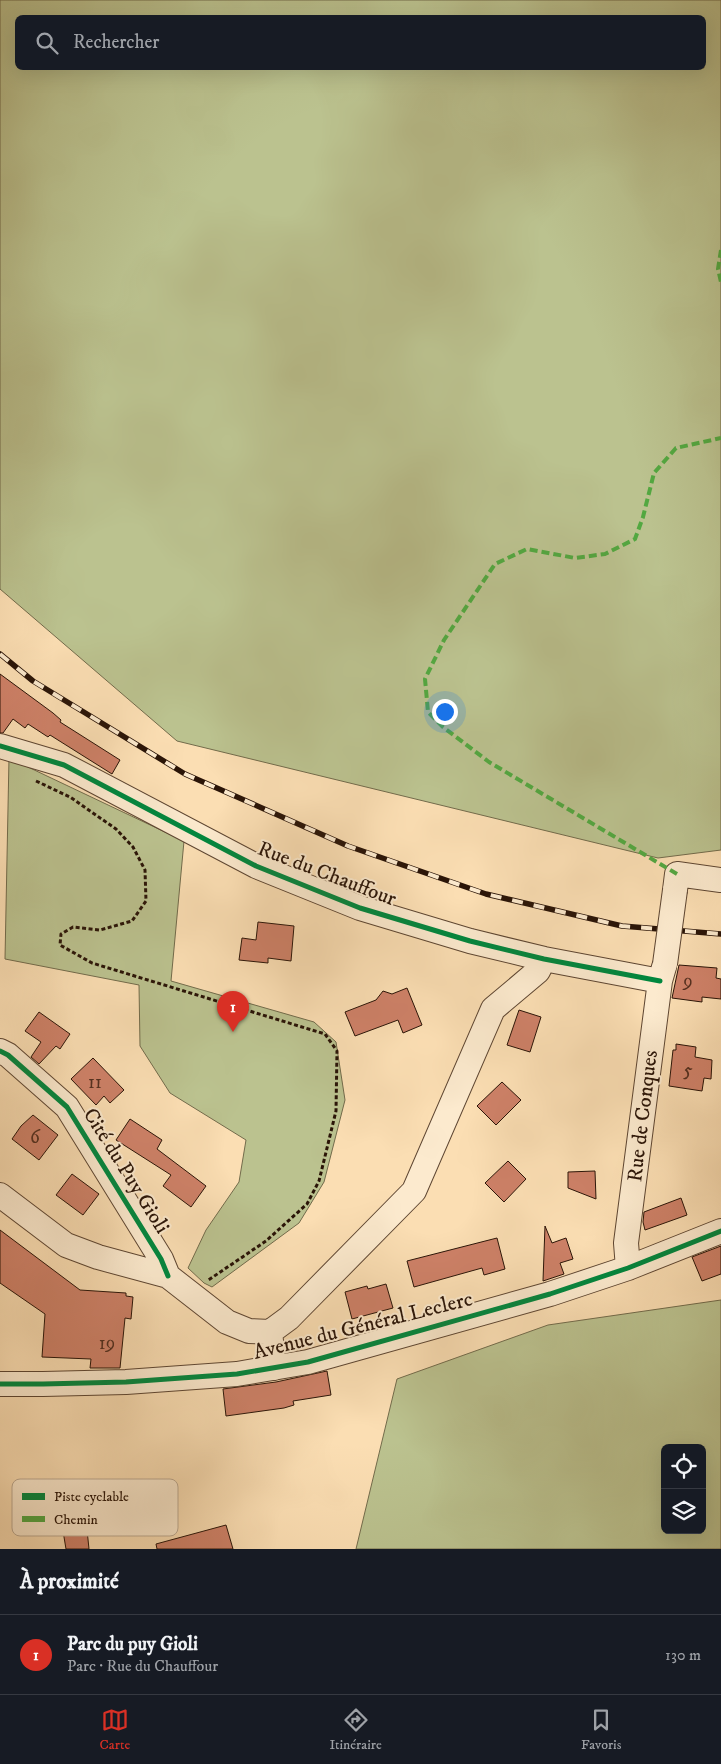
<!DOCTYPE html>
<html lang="fr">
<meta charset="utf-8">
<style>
body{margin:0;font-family:"IM FELL DW Pica",serif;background:#242831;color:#f1f3f6}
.controls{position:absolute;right:15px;bottom:15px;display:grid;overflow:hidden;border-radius:8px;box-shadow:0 5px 20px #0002}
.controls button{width:45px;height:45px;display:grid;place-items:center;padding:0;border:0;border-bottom:1px solid #363941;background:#171b24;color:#f1f3f6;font:25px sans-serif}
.you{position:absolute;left:444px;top:711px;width:18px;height:18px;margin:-12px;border:4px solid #fff;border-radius:50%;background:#1a73e8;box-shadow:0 0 0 8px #1a73e833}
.badge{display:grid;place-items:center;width:32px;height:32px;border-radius:50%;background:#d93025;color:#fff;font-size:16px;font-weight:700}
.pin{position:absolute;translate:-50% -41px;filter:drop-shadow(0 1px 2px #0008)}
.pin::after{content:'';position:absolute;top:26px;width:18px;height:15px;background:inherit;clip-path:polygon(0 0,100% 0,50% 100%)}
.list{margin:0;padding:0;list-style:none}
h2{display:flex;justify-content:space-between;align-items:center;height:65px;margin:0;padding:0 20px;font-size:21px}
h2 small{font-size:16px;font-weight:400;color:#9ea1a6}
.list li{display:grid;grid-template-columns:32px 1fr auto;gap:15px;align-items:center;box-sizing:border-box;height:80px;padding:0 20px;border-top:1px solid #363941}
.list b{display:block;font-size:19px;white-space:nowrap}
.list p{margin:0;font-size:16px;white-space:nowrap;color:#9ea1a6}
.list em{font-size:16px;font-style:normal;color:#9ea1a6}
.icon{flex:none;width:28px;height:28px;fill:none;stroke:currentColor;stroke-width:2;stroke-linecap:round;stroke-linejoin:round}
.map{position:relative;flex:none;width:721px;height:1549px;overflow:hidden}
.search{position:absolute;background:#171b24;box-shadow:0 5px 20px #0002;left:15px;right:15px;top:15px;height:55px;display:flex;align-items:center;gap:12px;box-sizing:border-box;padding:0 18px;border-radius:8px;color:#9ea1a6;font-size:19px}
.sheet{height:145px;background:#171b24}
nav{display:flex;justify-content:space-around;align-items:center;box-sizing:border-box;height:70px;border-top:1px solid #363941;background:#171b24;font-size:14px;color:#9ea1a6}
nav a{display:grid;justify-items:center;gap:2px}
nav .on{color:#d93025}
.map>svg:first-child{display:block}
.green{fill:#bbc28f;stroke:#726b4b;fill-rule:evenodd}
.building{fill:#ce8168;stroke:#2a1407}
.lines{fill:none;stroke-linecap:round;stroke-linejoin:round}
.minor-casing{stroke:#5e4632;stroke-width:26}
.path{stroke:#2a1407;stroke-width:3;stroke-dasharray:4 2.5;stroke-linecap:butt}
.minor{stroke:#fceace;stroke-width:24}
.rail-casing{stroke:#2a1407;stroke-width:5.5}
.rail{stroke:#fceace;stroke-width:4;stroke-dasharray:11;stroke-linecap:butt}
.minor-bridge-casing{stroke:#5e4632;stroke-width:26;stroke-linecap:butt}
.minor-bridge{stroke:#fceace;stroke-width:24}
.quiet{stroke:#53a841;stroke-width:4;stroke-dasharray:8 4;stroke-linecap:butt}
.cycleway-casing{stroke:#fceace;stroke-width:8}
.cycleway{stroke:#00873e;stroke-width:5}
.labels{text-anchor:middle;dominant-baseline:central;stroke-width:4;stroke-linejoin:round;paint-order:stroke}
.number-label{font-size:19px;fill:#532f1f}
.street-label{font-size:21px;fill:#2a1407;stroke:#fceace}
.key{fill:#fceace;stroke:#bdaa92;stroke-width:1}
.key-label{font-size:14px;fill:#2a1407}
</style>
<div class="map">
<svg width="721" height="1549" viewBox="0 0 721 1549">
<rect width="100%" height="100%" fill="#fbdeb3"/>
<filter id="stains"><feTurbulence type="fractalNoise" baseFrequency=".004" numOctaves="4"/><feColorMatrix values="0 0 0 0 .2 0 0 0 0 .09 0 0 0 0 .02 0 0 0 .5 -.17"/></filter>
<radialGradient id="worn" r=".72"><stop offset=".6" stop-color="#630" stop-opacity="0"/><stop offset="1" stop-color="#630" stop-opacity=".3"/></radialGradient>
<path class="green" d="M 0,0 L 721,0 L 721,850 L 658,858 L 177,741 L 0,589 ZM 18,18 L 704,18 L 704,68 L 18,68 Z
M 9,758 L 184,841 L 171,981 L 314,1022 L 336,1042 L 345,1100 L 324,1182 L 299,1223 L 212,1287 L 204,1283 L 188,1268 L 206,1230 L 239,1182 L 246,1140 L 170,1093 L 140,1046 L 139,985 L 5,959 Z
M 721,1300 L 721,1549 L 356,1549 L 397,1379 L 548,1325 ZM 665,1448 L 702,1448 L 702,1530 L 665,1530 Z"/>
<path class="building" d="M 0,674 L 53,713 L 61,720 L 60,722 L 120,760 L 112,774 L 50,735 L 48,737 L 28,724 L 25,728 L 13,719 L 3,733 L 0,733 Z
M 258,922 L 294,926 L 291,961 L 268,958 L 268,963 L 239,960 L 242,938 L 256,940 Z
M 679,965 L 717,968 L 716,978 L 721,979 L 721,999 L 702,997 L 702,1002 L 672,998 Z
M 407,988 L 422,1025 L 403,1033 L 398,1020 L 355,1036 L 345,1012 L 376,1000 L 383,991 L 392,994 Z
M 519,1010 L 541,1017 L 530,1052 L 507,1045 Z
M 39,1012 L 70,1034 L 60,1049 L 56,1046 L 39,1064 L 31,1057 L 41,1042 L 25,1031 Z
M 676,1044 L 696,1047 L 695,1057 L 712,1060 L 711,1079 L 704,1078 L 702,1091 L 669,1086 L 673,1050 L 676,1050 Z
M 93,1058 L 124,1090 L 110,1103 L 104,1096 L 96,1105 L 71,1079 Z
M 502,1082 L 521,1100 L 496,1125 L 477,1106 Z
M 33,1115 L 58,1135 L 39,1160 L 12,1139 L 21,1126 Z
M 130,1119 L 162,1140 L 157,1149 L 206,1186 L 191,1207 L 163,1186 L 171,1175 L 116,1140 Z
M 508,1161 L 526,1179 L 504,1202 L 485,1183 Z
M 595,1171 L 596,1199 L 568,1188 L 568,1172 Z
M 72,1174 L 99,1194 L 83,1215 L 56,1195 Z
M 681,1198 L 687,1215 L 645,1230 L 643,1222 L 644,1212 Z
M 545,1226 L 552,1243 L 566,1238 L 573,1259 L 560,1263 L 564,1274 L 543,1281 Z
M 0,1230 L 80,1290 L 126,1293 L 126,1296 L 133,1297 L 131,1319 L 125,1318 L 120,1368 L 90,1368 L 91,1359 L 42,1357 L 45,1314 L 0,1283 Z
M 497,1238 L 505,1269 L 484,1275 L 482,1268 L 414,1287 L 407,1261 Z
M 721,1246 L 721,1274 L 702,1281 L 692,1257 Z
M 386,1284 L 393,1308 L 352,1319 L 345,1292 L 367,1286 L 368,1289 Z
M 327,1371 L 331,1395 L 293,1401 L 294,1405 L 284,1408 L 226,1416 L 223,1389 L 276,1382 Z
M 72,1490 L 77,1521 L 86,1520 L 89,1549 L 66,1549 L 62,1525 L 58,1526 L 57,1518 L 19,1521 L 19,1494 Z
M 226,1525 L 233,1549 L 157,1549 L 156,1544 Z"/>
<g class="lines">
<g class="minor-casing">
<path id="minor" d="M 0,746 L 64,765 L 256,866 L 360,908 L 470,941 L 544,959 L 660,981
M 675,890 L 677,874 L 721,880
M 0,1051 L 8,1055 L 67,1107 L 161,1259 L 168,1276
M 0,1195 L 66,1245 L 98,1257 L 168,1276 L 227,1322 L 249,1331 L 270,1332
M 628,1268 L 626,1243 L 660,981 L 664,967
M 274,1368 L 270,1332 L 289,1318 L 414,1191 L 493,1009 L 538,971 L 544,959
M 0,1384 L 43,1384 L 126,1382 L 237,1374 L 308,1362 L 550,1294 L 628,1268 L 721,1231"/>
</g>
<path class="path" d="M 36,781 L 70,797 L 116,829 L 133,847 L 145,870 L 146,901 L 132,921 L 100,930 L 73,927 L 61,934 L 60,945 L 92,963 L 325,1034 L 337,1051 L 336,1111 L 319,1181 L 307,1204 L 266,1241 L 207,1281"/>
<use href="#minor" class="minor"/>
<g class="rail-casing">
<path id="rail" d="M 0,654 L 33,681 L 185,774 L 348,846 L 486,894 L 622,926 L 721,934"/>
</g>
<use href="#rail" class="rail"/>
<g class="minor-bridge-casing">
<path id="minor-bridge" d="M 665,964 L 675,890"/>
</g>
<use href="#minor-bridge" class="minor-bridge"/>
<path class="quiet" d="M 721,250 L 718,269 L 721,282
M 677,874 L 489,762 L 443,727 L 428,712 L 425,679 L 444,640 L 495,564 L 527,549 L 575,558 L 605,554 L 635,539 L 643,517 L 654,473 L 676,448 L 721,438"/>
<g class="cycleway-casing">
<path id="cycleway" d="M 0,746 L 64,765 L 256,866 L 360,908 L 470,941 L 544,959 L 660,981
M 0,1051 L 8,1055 L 67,1107 L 161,1259 L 168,1276
M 0,1384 L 43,1384 L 126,1382 L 237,1374 L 308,1362 L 550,1294 L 628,1268 L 721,1231"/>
</g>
<use href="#cycleway" class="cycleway"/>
</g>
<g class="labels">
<g class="number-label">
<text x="688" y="981">9</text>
<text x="688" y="1070">5</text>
<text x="95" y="1082">11</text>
<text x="35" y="1137">6</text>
<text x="107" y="1343">19</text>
</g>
<g class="street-label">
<text transform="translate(327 874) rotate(21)">Rue du Chauffour</text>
<text transform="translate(643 1116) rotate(-83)">Rue de Conques</text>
<text transform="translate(126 1171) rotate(58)">Cité du Puy Gioli</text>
<text transform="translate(363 1326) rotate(-14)">Avenue du Général Leclerc</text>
</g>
</g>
<rect x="12" y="1479" width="166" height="57" rx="8" class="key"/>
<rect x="22" y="1493" width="23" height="7" fill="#00873e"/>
<rect x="22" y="1516" width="23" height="6" fill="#53a841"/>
<g class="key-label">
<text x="54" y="1501">Piste cyclable</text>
<text x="54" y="1524">Chemin</text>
</g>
<rect width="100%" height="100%" filter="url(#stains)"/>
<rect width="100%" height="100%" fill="url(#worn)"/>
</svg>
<div class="controls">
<button><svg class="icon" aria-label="locate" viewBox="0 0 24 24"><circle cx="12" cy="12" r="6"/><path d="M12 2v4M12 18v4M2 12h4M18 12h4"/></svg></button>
<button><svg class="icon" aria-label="layers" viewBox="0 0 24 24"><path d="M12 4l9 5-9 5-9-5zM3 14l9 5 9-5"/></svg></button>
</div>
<div class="you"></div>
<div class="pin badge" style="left:233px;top:1032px">1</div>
<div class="search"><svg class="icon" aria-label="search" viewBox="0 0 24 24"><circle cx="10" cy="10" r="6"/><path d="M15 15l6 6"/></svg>Rechercher</div>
</div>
<section class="sheet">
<h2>À proximité<small></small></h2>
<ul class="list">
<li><span class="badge">1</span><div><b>Parc du puy Gioli</b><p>Parc · Rue du Chauffour</p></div><em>130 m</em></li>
</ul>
</section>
<nav>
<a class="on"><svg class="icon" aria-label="map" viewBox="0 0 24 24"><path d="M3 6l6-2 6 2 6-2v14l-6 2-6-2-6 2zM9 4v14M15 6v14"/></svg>Carte</a>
<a><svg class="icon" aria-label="directions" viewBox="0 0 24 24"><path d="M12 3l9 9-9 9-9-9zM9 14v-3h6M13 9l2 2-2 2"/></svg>Itinéraire</a>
<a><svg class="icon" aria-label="saved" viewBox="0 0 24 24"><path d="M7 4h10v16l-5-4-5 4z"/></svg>Favoris</a>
</nav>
